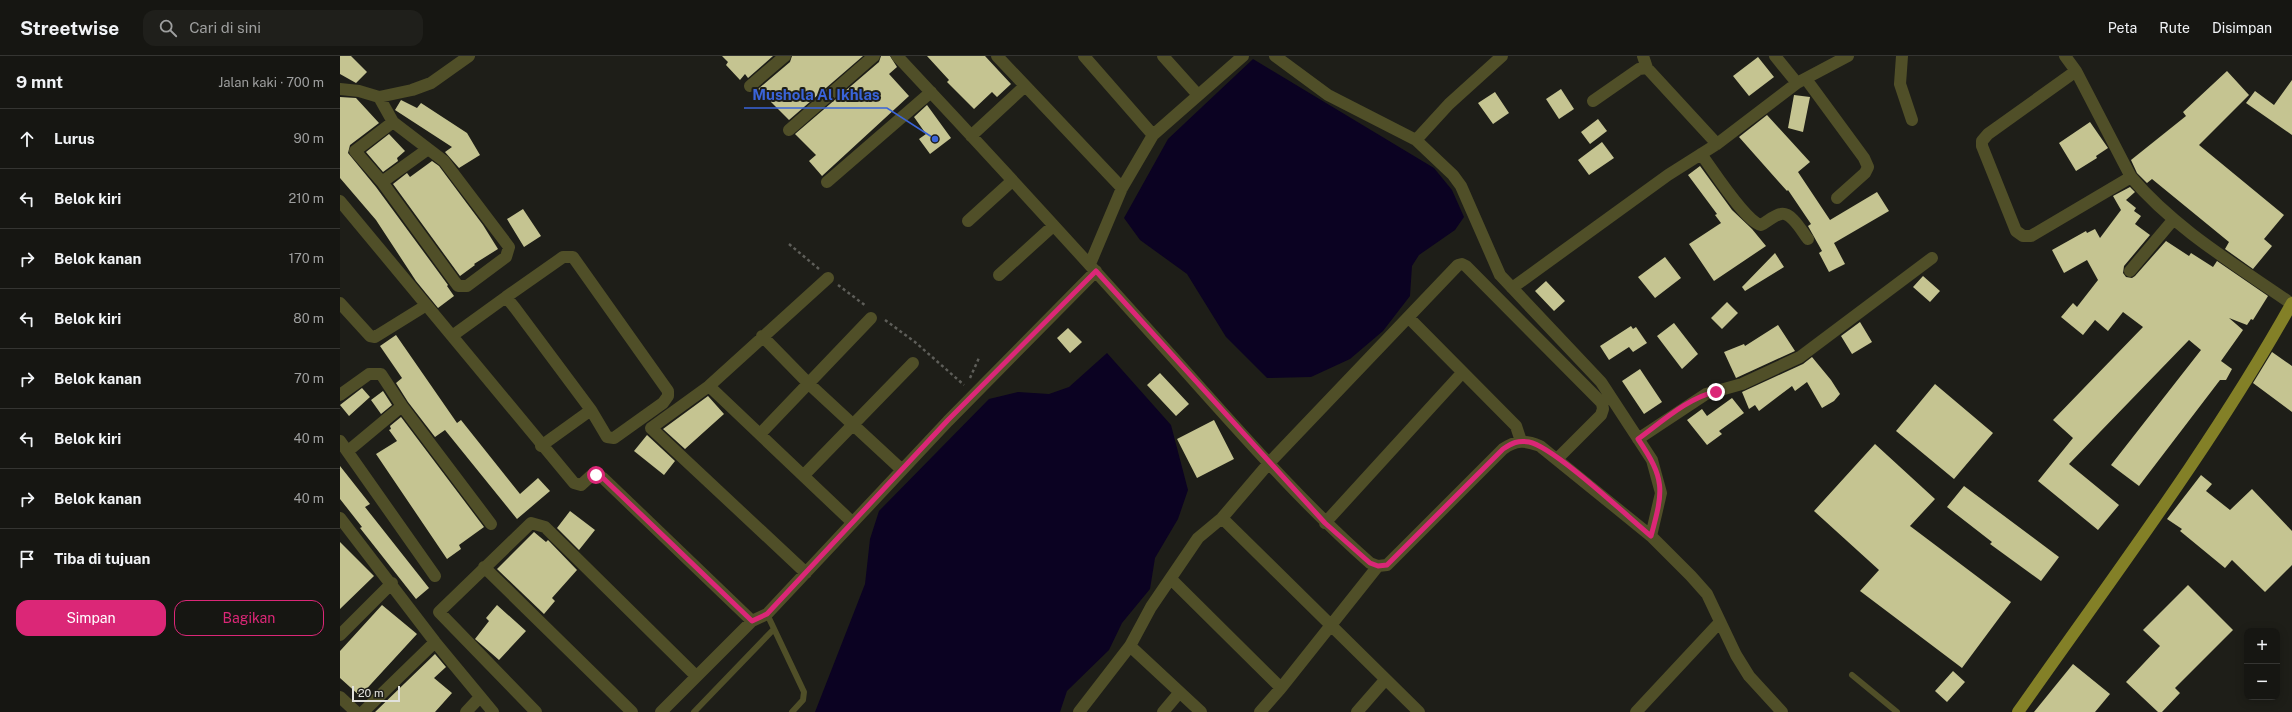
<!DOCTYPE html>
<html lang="id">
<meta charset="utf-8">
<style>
body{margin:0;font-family:"Public Sans",sans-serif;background:#1f1f1b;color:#f1f3f6}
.controls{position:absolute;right:12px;bottom:12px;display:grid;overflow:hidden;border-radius:8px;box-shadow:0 2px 10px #0003}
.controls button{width:36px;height:36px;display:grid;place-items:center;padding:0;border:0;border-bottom:1px solid #353532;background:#161612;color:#f1f3f6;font:20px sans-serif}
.scale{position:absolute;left:12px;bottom:10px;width:48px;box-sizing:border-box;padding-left:4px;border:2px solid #e1e1dd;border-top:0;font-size:11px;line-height:14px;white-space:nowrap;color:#e1e1dd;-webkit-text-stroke:3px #1e1e18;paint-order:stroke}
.stop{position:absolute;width:12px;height:12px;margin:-9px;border:3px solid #db2777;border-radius:50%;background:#fff}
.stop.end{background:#db2777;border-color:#fff;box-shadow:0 1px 4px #0008}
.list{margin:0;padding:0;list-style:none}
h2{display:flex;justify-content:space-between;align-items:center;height:52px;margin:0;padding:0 16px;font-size:17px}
h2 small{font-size:13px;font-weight:400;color:#9e9f9f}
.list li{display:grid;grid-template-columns:26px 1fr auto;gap:12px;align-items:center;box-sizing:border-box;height:60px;padding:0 16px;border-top:1px solid #353532}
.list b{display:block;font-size:15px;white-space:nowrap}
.list em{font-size:13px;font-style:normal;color:#9e9f9f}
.actions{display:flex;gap:8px;padding:12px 16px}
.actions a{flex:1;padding:9px 0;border:1px solid #db2777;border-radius:12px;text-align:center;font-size:14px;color:#db2777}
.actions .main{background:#db2777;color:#fff}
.icon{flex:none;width:22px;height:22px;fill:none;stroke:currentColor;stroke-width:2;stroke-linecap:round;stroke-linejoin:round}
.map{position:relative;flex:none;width:1952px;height:656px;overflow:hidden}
header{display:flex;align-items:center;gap:24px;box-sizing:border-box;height:56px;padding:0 20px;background:#161612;border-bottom:1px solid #353532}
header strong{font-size:19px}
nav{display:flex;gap:22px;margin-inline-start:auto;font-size:14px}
.search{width:280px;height:36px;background:#1f1f1b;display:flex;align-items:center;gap:10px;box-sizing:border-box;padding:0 14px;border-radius:12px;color:#9e9f9f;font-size:15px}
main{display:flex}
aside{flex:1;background:#161612}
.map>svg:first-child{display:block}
.water{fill:#0b0222}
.building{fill:#c5c491}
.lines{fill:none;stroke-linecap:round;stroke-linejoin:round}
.path{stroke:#5e5e59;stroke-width:2.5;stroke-dasharray:3 3;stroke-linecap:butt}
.service{stroke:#504f28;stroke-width:6}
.minor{stroke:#504f28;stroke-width:12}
.primary{stroke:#838027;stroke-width:12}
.route{stroke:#db2777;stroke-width:5}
.leader{fill:none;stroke:#3a64d9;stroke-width:1.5}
.callout-dot{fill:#3a64d9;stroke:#1e1e18;stroke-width:1.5}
.callout-label{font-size:15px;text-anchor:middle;font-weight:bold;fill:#3a64d9;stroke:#1e1e18;stroke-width:4;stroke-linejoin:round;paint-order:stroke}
</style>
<header>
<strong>Streetwise</strong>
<div class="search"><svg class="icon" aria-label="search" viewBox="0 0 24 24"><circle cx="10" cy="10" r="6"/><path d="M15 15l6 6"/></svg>Cari di sini</div>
<nav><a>Peta</a><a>Rute</a><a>Disimpan</a></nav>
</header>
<main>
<aside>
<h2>9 mnt<small>Jalan kaki · 700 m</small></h2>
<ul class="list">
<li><svg class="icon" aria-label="ahead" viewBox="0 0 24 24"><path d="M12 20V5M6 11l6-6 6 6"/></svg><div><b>Lurus</b></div><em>90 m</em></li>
<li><svg class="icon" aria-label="left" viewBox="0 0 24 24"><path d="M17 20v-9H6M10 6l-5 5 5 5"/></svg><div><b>Belok kiri</b></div><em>210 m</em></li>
<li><svg class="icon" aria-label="right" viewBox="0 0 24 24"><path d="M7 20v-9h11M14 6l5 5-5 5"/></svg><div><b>Belok kanan</b></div><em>170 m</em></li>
<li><svg class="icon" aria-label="left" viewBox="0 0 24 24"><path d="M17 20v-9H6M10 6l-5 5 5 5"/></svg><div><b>Belok kiri</b></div><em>80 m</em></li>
<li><svg class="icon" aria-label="right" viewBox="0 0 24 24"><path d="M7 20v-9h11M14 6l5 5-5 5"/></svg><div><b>Belok kanan</b></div><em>70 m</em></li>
<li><svg class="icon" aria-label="left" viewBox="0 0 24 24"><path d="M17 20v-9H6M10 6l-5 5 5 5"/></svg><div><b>Belok kiri</b></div><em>40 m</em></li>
<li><svg class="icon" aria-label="right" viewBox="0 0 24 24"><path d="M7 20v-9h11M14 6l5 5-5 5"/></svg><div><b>Belok kanan</b></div><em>40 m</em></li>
<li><svg class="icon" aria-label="arrive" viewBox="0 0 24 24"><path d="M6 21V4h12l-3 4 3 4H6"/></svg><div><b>Tiba di tujuan</b></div></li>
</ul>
<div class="actions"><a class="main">Simpan</a><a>Bagikan</a></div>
</aside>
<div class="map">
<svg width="1952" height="656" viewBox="0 0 1952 656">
<rect width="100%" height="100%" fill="#1e1e18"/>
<path class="water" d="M 913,3 L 1094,112 L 1112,134 L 1124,161 L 1115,174 L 1079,199 L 1072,210 L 1070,240 L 1043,275 L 1010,303 L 971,321 L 927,322 L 886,281 L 847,218 L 800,184 L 784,162 L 828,83 Z
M 767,297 L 831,369 L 848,434 L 838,463 L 815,502 L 810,533 L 782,567 L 769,594 L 727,635 L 720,656 L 475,656 L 525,528 L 530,483 L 539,455 L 649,343 L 678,336 L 709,338 L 729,331 Z"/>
<path class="building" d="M 0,0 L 11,0 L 27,16 L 16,27 L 0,18 Z
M 382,0 L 433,0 L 408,22 L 405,18 L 400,24 L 386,9 L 388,6 Z
M 452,0 L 523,0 L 449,64 L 418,33 L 450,6 Z
M 541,0 L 550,0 L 557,11 L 549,18 L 569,40 L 482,120 L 469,105 L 476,99 L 455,78 L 539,6 Z
M 587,0 L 645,0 L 671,28 L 657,41 L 652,36 L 634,53 L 607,26 L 609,24 Z
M 1418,1 L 1434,21 L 1409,40 L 1393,20 Z
M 1887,15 L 1909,39 L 1859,89 L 1944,159 L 1924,183 L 1932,190 L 1913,213 L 1885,193 L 1889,186 L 1812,123 L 1807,127 L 1797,117 L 1791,104 L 1846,60 L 1843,56 Z
M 1952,24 L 1952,79 L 1906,47 L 1915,35 L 1934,49 Z
M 1221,33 L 1234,53 L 1219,63 L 1206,43 Z
M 1155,36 L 1169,57 L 1153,68 L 1138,47 Z
M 1454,39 L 1470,41 L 1463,76 L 1448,72 Z
M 0,41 L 16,42 L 39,67 L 10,89 L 8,97 L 36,131 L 108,229 L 107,230 L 114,240 L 98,252 L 76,225 L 36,164 L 0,122 Z
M 61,44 L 77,52 L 81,47 L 127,77 L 140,99 L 119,112 L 105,96 L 112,91 L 55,54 Z
M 587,49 L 611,82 L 590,98 L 579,83 L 586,78 L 574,61 Z
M 1427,59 L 1470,106 L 1458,116 L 1490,164 L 1537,136 L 1549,155 L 1494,187 L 1505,208 L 1489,216 L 1479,197 L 1482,195 L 1468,170 L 1471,168 L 1448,134 L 1447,135 L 1399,81 Z
M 1258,63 L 1267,75 L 1250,88 L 1241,76 Z
M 1750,66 L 1768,92 L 1756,100 L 1757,102 L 1736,115 L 1719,87 Z
M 49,78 L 65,95 L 57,102 L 58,105 L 43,116 L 26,96 Z
M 1262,86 L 1274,102 L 1249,119 L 1238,104 Z
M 92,105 L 99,110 L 143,169 L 158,193 L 134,208 L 135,209 L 120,220 L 53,128 L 67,117 L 70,121 Z
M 1360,110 L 1392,154 L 1412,173 L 1426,190 L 1374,225 L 1349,188 L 1381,167 L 1375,159 L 1377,158 L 1348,119 Z
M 1790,131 L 1795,136 L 1786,144 L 1796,152 L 1794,155 L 1801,160 L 1795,168 L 1810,179 L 1784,210 L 1783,217 L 1786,221 L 1792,222 L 1795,220 L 1826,185 L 1849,200 L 1851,197 L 1873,211 L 1877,205 L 1928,240 L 1913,264 L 1911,263 L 1907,269 L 1889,262 L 1903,274 L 1881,305 L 1892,313 L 1886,324 L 1880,324 L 1799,430 L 1771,409 L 1861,294 L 1849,284 L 1729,408 L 1779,449 L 1758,474 L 1698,425 L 1733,382 L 1713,364 L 1803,271 L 1783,256 L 1768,275 L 1755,264 L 1743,279 L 1721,261 L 1733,247 L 1737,251 L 1758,224 L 1747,204 L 1724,217 L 1712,194 L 1746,175 L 1747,177 L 1755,173 L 1760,182 L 1781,154 L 1773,140 Z
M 183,153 L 201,180 L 184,191 L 167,163 Z
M 1435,197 L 1444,211 L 1405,235 L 1402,231 Z
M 1325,201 L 1341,222 L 1315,242 L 1298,221 Z
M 1583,220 L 1600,235 L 1590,246 L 1573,231 Z
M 1206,225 L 1225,245 L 1214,255 L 1195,235 Z
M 1387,246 L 1398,257 L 1382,273 L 1371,262 Z
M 1520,266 L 1532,286 L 1512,298 L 1501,280 Z
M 1334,267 L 1358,298 L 1342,313 L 1317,280 Z
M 1438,269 L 1455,295 L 1396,322 L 1384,296 L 1404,288 L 1405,290 Z
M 1291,270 L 1293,273 L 1296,271 L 1307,287 L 1293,296 L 1289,291 L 1269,304 L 1260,290 Z
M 728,272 L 742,286 L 730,297 L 717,282 Z
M 56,279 L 117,367 L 121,364 L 180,438 L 198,422 L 210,435 L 177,463 L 105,374 L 95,381 L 68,346 L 56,327 L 62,322 L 40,290 Z
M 1932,296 L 1952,310 L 1952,356 L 1913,327 Z
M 1472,301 L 1491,324 L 1500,338 L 1494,345 L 1482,352 L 1467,326 L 1455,335 L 1452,330 L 1419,355 L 1415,349 L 1409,353 L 1402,336 L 1463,308 Z
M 1300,313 L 1322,346 L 1304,358 L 1282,325 Z
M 820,317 L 849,348 L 836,360 L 807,329 Z
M 1595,328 L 1653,377 L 1614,423 L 1556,375 Z
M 22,332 L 30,341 L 9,360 L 0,349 Z
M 43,335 L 52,349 L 41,358 L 31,344 Z
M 368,340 L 384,358 L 345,393 L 323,373 Z
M 1392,342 L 1404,357 L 1379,375 L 1382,378 L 1367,389 L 1347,364 L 1362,353 L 1367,360 Z
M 61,361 L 144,471 L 119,489 L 121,493 L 107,503 L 36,398 L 57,385 L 49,374 L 51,373 L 50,370 Z
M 874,364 L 894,403 L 857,422 L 837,383 Z
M 307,379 L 335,405 L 324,419 L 294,395 Z
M 1535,388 L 1595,443 L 1570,470 L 1671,546 L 1622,612 L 1520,535 L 1539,514 L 1474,455 Z
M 0,410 L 30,448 L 25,451 L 89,532 L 76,543 L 20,472 L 22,471 L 0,443 Z
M 1861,419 L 1872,428 L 1866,435 L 1890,454 L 1912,433 L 1952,475 L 1952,509 L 1925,536 L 1892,504 L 1885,512 L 1840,475 L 1842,473 L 1827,463 Z
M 1624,430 L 1719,501 L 1701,525 L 1650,488 L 1652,486 L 1607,451 Z
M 230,455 L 255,474 L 239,494 L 217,472 Z
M 194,476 L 206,486 L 208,484 L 237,514 L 212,542 L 215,545 L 204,558 L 157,513 Z
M 0,486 L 34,520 L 0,553 Z
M 1848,529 L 1893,574 L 1835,632 L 1840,637 L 1822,656 L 1818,656 L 1786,626 L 1820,590 L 1803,574 Z
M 42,549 L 77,578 L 20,640 L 0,622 L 0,595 Z
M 157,549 L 186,575 L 159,604 L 135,583 L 149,565 L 146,562 Z
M 95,598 L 106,611 L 94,622 L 112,637 L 95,656 L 35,656 Z
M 1733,608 L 1770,638 L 1755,656 L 1694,656 Z
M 1613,615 L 1625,626 L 1607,646 L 1595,635 Z"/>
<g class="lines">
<path class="path" d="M 449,188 L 479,213
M 498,229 L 526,250
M 545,264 L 575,286 L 624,329
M 630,322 L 639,302"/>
<path class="service" d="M 427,558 L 464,636 L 463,644 L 452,656
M 1512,619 L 1557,656
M 354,656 L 433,574"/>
<path class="minor" d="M 557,0 C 646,95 734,191 821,288 C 889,363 954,440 1030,507 L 1038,510 L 1047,509 L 1163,393 C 1176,384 1185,384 1200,390 L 1311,480 L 1351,520 L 1367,538 L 1396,599 L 1409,620 L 1442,656
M 657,0 L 782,132
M 744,0 L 813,79
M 823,0 L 858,39
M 935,0 L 988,39 L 1076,84 L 1113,119 L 1121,130 L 1160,219 L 1261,326 L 1312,404 L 1321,437 L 1311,480
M 1303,0 L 1307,12 L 1377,88
M 1435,0 L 1457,27
M 1562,0 L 1560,28 L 1572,64
M 1725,0 L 1736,15 L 1791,121 C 1835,173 1896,209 1952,248
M 1736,15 L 1648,78 L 1642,85 L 1642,90 L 1676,175 L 1683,180 L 1691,180 L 1791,121
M 1466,23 L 1524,102 L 1528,111 L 1525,117 L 1497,142
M 410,30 L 445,0
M 0,33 L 19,35 L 39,41 L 72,34 L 91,27 L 129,0
M 39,41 L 53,66 L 104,105 L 169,191 L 166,201 L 127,230 L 118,230 L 42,126 L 15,95 L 53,66
M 1253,45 L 1299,13 L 1307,12
M 449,74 L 534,0
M 631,80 L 685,30
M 1076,84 L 1109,48 L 1162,0
M 1361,98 C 1373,114 1405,165 1421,169 C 1427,166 1434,159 1441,158 C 1452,156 1462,176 1468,183
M 42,126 L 88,93
M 487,126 L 591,36
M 0,145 L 234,427 L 241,429 L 253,418 L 263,422 L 412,565
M 628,165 L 672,125
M 750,208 L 782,132 L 813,79 L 903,0
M 1790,215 L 1833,164
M 659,219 L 713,170
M 1172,232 L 1328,119 L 1377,88 L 1457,27 L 1508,0
M 166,241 L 223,201 L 233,201 L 328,335 L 328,340 L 323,347 L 274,382 L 267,381 L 251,354
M 0,247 L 30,280 L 35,281 L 85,250
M 1069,262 L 1176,370 L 1181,385
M 112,280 L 166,241 L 175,252 L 251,354 L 201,390
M 422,280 L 468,327 L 562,414
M 369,330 L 512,466
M 0,339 L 29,318 L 41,318 L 62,350 L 151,468
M 420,378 L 531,262
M 1298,383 L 1366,338 L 1402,328 L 1460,301 L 1592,202
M 0,385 L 95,520
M 8,395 L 62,350
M 464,419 L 573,307
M 0,462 L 95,586 L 153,656
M 882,462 L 1079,656
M 985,467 L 1122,317
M 144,511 L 292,656
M 466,517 L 311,372 L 369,330 L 488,222
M 831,523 L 941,632
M 0,579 L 52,527
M 790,590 L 861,656
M 0,641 L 16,656
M 23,656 L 95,586
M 126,656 L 140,641
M 196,656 L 99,556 L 191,467 L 205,471 L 355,619
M 321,656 L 412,565 L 427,558 L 608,365 L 756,215
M 739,656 L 790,590 L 811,551 L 858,482 L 882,462 L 929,407 L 1118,209 L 1122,208 L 1126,210 L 1262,347 L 1263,353 L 1261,359 L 1218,402
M 823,656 L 839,637
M 920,656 L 941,632 L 1038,510
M 1017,656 L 1045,624
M 1296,656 L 1380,566"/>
<path class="primary" d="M 1678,656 C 1772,522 1872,390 1952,247"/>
</g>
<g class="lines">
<path class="route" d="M 256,419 L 263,422 L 412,565 L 427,558 L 608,364 L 756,215 L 985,467 L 1030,507 L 1038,510 L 1047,509 L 1163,393 C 1172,387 1178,384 1189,386 C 1214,391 1287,460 1311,480 C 1324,433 1325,423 1298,383 C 1319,368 1350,340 1376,336"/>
</g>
<path class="leader" d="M595 83L547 52H404"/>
<circle class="callout-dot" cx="595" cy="83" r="4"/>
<g class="callout-label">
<text x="476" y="44">Mushola Al Ikhlas</text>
</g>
</svg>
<div class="controls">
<button>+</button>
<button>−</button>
</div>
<div class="scale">20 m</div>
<div class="stop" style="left:256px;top:419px"></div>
<div class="stop end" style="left:1376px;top:336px"></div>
</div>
</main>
